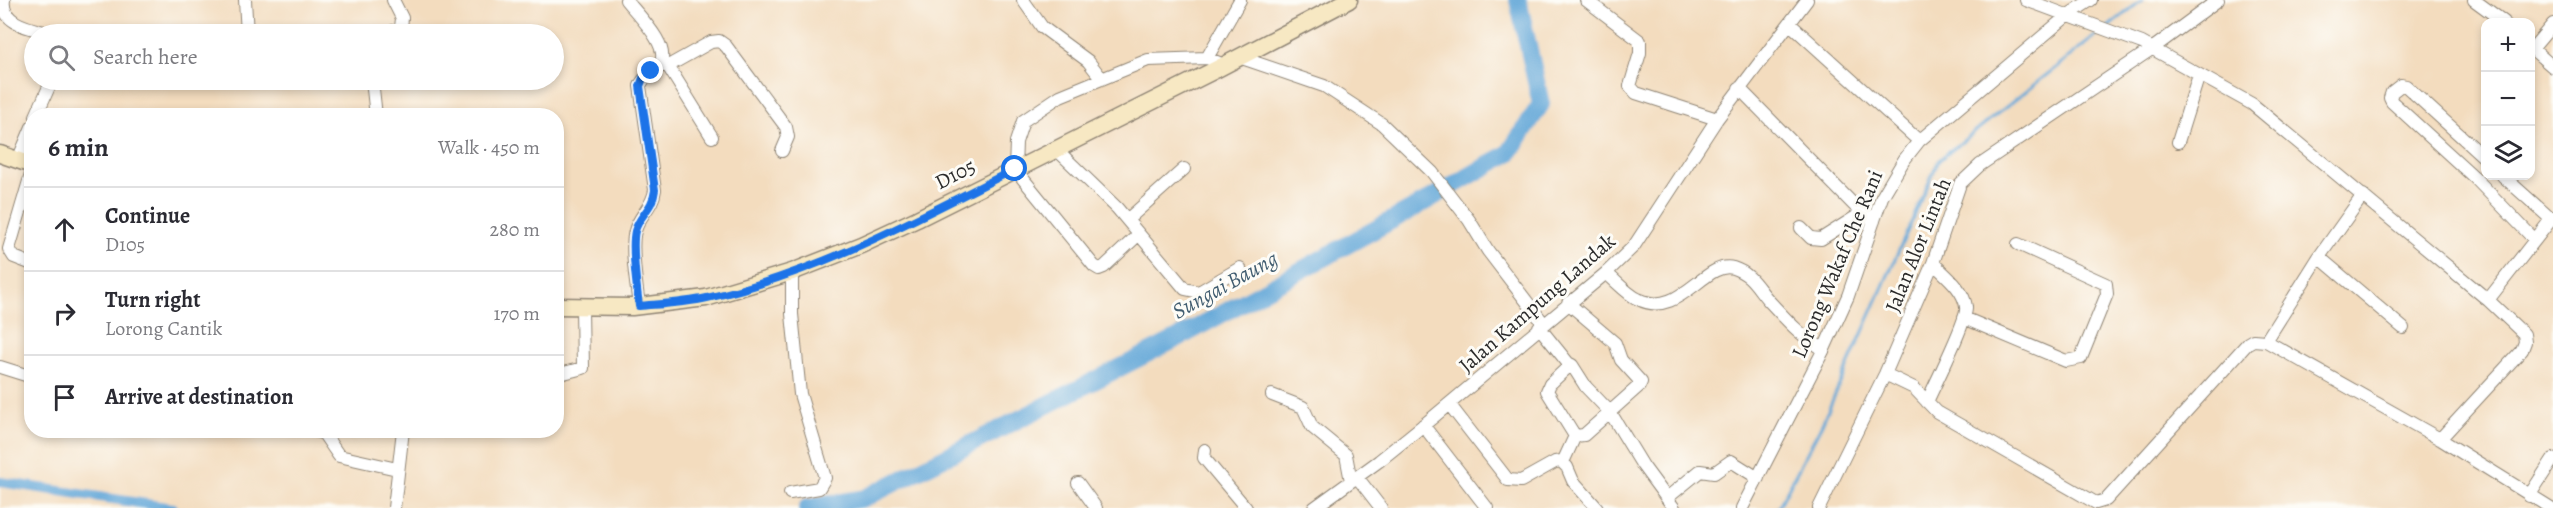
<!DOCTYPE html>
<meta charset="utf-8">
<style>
body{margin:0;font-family:Alegreya,serif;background:#f2f2f3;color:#2b2b33}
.controls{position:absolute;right:18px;top:18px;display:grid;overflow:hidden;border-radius:12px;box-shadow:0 3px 9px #0003}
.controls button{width:54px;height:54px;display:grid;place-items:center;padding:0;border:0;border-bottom:2px solid #e1e1e2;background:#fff;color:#2b2b33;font:30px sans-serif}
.stop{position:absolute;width:18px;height:18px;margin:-14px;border:4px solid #1a73e8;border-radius:50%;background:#fff}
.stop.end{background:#1a73e8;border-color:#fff;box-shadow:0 2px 6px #0008}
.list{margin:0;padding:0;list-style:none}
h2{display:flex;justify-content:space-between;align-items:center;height:78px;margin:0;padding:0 24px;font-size:26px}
h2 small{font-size:20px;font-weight:400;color:#7c7c81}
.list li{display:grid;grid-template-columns:39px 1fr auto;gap:18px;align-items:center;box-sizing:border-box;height:84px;padding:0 24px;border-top:2px solid #e1e1e2}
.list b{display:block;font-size:22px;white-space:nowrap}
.list p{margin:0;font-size:20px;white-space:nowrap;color:#7c7c81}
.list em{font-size:20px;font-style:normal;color:#7c7c81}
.icon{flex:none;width:33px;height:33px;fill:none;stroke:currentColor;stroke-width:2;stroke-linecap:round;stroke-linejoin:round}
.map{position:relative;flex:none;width:2553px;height:508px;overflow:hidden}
.search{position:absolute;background:#fff;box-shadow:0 3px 9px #0003;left:24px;top:24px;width:540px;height:66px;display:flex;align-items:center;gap:15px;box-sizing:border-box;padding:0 21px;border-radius:33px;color:#7c7c81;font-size:22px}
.panel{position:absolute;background:#fff;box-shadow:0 3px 9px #0003;left:24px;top:108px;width:540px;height:330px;border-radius:24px}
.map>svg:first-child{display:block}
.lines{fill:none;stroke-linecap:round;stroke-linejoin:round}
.stream{stroke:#63a7d8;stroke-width:3}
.canal{stroke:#63a7d8;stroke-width:10}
.river{stroke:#63a7d8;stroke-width:18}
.street-casing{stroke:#8f8474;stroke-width:14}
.secondary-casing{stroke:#8f8474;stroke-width:19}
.street{stroke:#fff;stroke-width:12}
.secondary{stroke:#f7e8c3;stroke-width:16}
.route{stroke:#1a73e8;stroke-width:8}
.labels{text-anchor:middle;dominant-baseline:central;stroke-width:6;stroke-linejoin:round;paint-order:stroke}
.street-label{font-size:21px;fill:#2b2b2b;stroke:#fdfcf7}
.water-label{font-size:22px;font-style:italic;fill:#415d70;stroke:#fdfcf7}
</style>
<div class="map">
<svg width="2553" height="508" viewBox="0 0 2553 508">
<rect width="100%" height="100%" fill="#fdfcf7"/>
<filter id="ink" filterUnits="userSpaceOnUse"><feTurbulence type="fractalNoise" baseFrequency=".0167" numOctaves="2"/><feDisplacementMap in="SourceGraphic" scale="12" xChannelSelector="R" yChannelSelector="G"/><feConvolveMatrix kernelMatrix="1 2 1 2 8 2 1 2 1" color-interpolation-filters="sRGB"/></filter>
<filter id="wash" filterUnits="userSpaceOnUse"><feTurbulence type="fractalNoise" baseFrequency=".008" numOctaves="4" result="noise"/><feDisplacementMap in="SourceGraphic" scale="24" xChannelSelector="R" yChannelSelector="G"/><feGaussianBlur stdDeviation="1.35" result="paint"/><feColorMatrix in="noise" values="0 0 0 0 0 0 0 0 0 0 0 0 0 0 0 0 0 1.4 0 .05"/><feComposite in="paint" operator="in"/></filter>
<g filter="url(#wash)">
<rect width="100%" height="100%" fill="#f3dcbe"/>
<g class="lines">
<path class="stream" d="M 2108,27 L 2142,0
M 1778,508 L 1822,424 L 1939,160 L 2102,31"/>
<path class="canal" d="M 0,482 L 173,508"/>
<path class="river" d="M 807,508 L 865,498 L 1180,337 L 1416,207 L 1509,153 L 1541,104 L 1518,0"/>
</g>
</g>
<g filter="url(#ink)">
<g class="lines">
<g class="street-casing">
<path id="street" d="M 4,0 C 0,25 35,29 52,34
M 245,0 L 247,34
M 626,0 C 637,14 673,48 659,65 C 653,74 644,75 640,86 L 655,190 C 653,207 639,215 635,231 C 630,248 637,288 639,306
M 1023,0 L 1042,27 L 1088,61 L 1102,79
M 1586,0 L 1640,41 L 1640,53 L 1630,86 L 1636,93 L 1717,119
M 2026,0 L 2142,43 L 2252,104 L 2488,300
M 2474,0 L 2504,22
M 1790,24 L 1919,141
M 386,34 L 401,28 L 402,18 L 393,0
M 2530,47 L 2553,67
M 2532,49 L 2553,24
M 1239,57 L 1324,86 L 1382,124 L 1432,172 L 1469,220 L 1488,251 L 1544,324
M 1207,58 L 1240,0
M 659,66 L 668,66 L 711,42 L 719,41 L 726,46 L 786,127 L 788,137 L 782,151
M 668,66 L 712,137
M 372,80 L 376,116
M 1739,88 L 1854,205 L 1874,221
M 36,116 L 52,80
M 2178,142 L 2199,75
M 1056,149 L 1117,208 L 1185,289 L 1199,292 L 1240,268
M 2486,159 L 2406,86 L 2401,85 L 2392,92 L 2390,98 L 2392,102 L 2474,177 L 2535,240
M 18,160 L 32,127
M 32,171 L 9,249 L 14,257 L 32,264
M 2503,176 L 2551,219
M 1127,220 L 1184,169
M 1801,228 L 1811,238 L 1821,239 L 1862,213
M 1138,235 L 1104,267 L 1099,269 L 1094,266 L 1015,169 L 1016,142 L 1023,121 L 1060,96 L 1148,60 L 1207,58 L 1224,65
M 2319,257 L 2403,328
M 1606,273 C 1616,281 1627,294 1638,299 C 1679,320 1705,260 1733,268 C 1752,274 1757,288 1769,301 C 1785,318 1803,339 1824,349
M 1964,318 L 2066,361 L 2081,358 L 2107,294 L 2106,284 L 2018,244
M 1539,327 L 1568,363 L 1567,368 L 1550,384 L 1547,391 L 1575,436
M 2266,341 L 2319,257 L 2363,195
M 1568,363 L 1572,365 L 1586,387 L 1610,412 L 1643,466 L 1674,508
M 0,367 L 32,377
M 1885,374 L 1914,388 L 1937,412 L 2096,503 L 2106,500 L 2248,343 L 2253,340 L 2266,341 L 2440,439 L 2551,508
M 556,375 L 583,368 L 582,308
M 1272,395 L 1303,407 L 1312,427 L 1346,455 L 1351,481
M 1927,402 C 1934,386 1968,319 1966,307 C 1964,289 1945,275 1933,263
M 1449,404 L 1508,480 L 1521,481 L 1555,462 L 1561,461 L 1567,467 L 1573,481 L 1597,508
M 1423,425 L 1487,508
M 313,430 L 324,434 L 339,456 L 397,469
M 2440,439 L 2522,350 L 2525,342 L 2524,334 L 2488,300 L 2553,217
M 1205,450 L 1204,458 L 1246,508
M 1563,462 L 1575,436 L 1584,435 L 1639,386 L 1641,382 L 1621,360 L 1615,343 L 1568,303
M 1357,477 L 1381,508
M 1078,483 L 1096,508
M 790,493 L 819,488 L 825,478 L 800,394 L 792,314 L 792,272
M 2529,496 L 2553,459
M 1667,498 L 1700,471 L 1714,473 L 1731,461 L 1758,478
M 394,508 L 403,430
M 1314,508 L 1379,461 L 1431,419 L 1606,273 L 1634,246 L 1717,119 L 1807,0
M 1742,508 L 1824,349 L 1848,296 L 1882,197 L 1904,160 L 1919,141 L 2068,15 L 2091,0
M 1819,508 L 1885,374 L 1933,263 L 1960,184 L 1980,165 L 2153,48 L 2218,0"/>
</g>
<g class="secondary-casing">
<path id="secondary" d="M 0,154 L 32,165
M 556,306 L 632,307 L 706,298 L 792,272 L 861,245 L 917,219 L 1217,69 L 1349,0"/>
</g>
<use href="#street" class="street"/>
<use href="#secondary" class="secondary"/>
</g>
</g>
<g class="lines" filter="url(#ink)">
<path class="route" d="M 651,71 L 643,78 L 640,86 L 655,190 C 653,209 639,215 635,231 C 631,248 637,287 639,306 C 661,304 685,303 707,298 C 816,274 916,219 1015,169"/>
</g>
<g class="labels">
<g class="street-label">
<text transform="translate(955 174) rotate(-27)">D105</text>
<text transform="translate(1918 245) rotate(-68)">Jalan Alor Lintah</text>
<text transform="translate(1837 264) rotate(-67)">Lorong Wakaf Che Rani</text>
<text transform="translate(1537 303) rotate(-41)">Jalan Kampung Landak</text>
</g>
<g class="water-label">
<text transform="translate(1225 285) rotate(-29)">Sungai Baung</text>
</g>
</g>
</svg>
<div class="controls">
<button>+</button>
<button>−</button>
<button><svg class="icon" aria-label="layers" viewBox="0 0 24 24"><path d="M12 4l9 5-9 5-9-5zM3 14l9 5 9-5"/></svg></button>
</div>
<div class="stop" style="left:1015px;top:169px"></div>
<div class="stop end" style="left:651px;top:71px"></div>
<div class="search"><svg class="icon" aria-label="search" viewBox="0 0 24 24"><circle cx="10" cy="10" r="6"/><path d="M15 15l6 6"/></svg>Search here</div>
<section class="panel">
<h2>6 min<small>Walk · 450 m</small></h2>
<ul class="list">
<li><svg class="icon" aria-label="ahead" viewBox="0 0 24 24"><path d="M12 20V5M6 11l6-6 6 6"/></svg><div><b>Continue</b><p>D105</p></div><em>280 m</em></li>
<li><svg class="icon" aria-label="right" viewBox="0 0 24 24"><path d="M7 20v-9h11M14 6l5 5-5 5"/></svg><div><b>Turn right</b><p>Lorong Cantik</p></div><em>170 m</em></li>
<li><svg class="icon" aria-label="arrive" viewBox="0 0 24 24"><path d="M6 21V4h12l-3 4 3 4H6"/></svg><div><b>Arrive at destination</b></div></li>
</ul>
</section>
</div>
